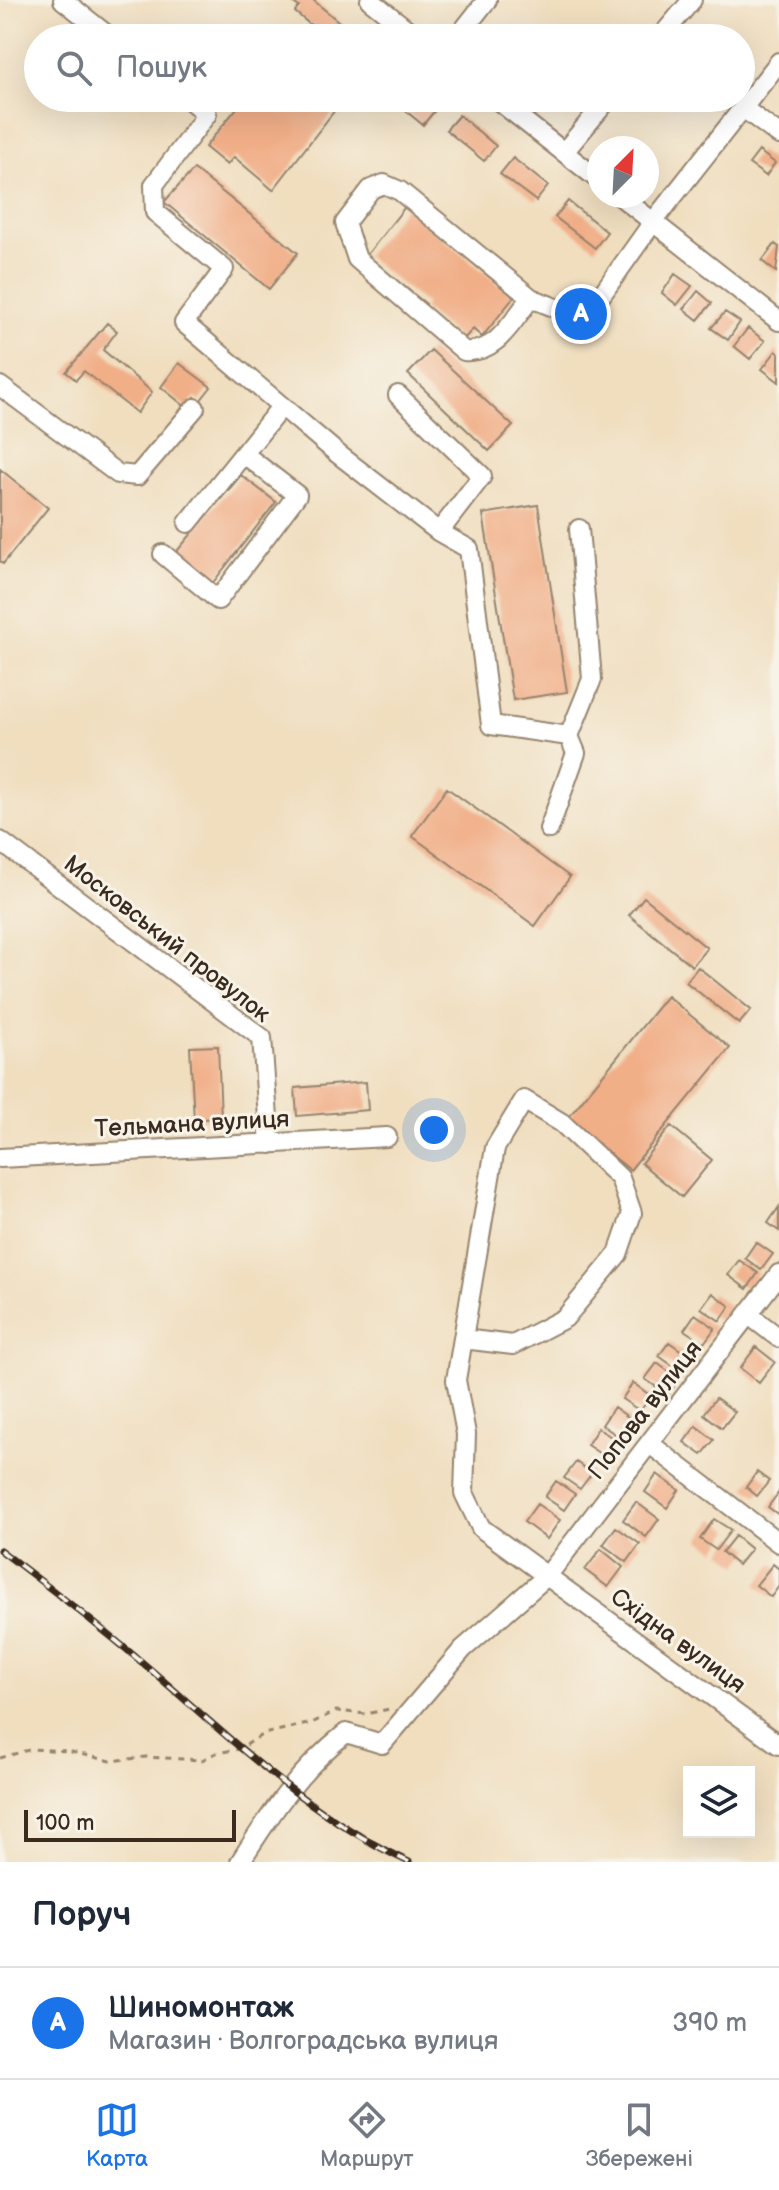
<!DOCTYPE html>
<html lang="uk">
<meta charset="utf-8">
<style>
body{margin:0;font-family:"Balsamiq Sans",sans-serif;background:#f6f6f7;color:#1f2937}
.controls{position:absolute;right:24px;bottom:24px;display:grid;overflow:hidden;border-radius:0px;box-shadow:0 8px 32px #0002}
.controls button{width:72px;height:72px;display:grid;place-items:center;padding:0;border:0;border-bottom:2px solid #e0e1e3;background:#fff;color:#1f2937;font:40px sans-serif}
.compass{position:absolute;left:587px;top:136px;width:72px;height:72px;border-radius:50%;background:#fff;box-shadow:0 8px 32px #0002;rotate:24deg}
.scale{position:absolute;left:24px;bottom:20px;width:212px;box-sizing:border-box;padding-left:8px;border:4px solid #3b2a1e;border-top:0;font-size:22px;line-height:28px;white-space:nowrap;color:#3b2a1e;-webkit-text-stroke:6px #f7f3e8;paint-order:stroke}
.you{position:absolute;left:434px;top:1130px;width:28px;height:28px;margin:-20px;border:6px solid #fff;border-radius:50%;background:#1a73e8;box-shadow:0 0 0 12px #1a73e833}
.badge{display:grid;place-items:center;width:52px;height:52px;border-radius:50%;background:#1a73e8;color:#fff;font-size:26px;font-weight:700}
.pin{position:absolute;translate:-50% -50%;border:4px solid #fff;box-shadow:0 2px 8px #0006}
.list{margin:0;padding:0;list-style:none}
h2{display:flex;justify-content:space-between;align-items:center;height:104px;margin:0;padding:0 32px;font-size:34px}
h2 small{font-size:26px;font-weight:400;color:#747a83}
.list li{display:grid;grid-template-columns:52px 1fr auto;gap:24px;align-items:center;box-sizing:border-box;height:112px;padding:0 32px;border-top:2px solid #e0e1e3}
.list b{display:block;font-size:30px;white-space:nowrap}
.list p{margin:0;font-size:26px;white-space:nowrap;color:#747a83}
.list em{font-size:26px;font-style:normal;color:#747a83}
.icon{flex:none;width:44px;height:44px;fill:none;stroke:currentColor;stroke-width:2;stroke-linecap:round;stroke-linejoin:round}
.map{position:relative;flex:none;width:779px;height:1862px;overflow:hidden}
.search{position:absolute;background:#fff;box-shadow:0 8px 32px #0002;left:24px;right:24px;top:24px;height:88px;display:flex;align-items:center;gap:20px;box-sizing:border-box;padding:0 28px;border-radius:44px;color:#747a83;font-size:30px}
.sheet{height:216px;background:#fff}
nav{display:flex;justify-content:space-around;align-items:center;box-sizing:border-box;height:112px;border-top:2px solid #e0e1e3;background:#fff;font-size:22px;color:#747a83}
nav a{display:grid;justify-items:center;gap:4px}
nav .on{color:#1a73e8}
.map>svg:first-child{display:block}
.building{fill:#f1af88}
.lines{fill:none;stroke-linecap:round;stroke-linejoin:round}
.minor-casing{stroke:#96846e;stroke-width:22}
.path{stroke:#96846e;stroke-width:3;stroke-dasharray:6 6;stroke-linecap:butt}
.minor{stroke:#fff;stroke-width:18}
.rail-casing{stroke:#3b2a1e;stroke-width:7}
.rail{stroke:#f7f3e8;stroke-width:4;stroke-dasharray:12;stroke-linecap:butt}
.labels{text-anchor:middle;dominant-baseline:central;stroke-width:6;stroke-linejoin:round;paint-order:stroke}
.street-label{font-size:24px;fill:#3b2a1e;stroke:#f7f3e8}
</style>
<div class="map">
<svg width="779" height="1862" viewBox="0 0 779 1862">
<rect width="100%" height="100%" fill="#f7f3e8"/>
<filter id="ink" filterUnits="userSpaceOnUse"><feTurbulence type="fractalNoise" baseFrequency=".0125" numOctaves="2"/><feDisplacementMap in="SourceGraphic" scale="16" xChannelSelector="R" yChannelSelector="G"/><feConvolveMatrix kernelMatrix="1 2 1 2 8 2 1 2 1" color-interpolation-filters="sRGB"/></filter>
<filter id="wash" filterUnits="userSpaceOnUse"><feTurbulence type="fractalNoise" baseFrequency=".006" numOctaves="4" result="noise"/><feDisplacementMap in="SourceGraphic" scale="32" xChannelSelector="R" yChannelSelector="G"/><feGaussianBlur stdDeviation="1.8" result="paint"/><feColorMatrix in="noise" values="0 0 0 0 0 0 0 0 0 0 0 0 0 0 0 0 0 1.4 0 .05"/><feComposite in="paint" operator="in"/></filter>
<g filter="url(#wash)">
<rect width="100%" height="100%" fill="#f0debf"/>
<g id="blocks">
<path class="building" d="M 290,0 L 313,0 L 344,26 L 335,36 L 328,31 L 324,36 L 295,12 L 299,7 Z
M 245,98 L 320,98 L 335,110 L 273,190 L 234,157 L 227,165 L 205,147 Z
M 390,98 L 445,98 L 423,125 Z
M 459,115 L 496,146 L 484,161 L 446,130 Z
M 759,151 L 775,163 L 766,176 L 749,164 Z
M 513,158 L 548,186 L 536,201 L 500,174 Z
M 194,169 L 298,253 L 269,289 L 164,202 Z
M 568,201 L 607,232 L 595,248 L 555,217 Z
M 405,207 L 514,297 L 482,337 L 473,329 L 462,341 L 423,308 L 426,304 L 366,256 Z
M 775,244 L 779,247 L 776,272 L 762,261 Z
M 675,274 L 692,286 L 677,305 L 662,293 Z
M 698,291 L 712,303 L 698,320 L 684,309 Z
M 725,312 L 740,322 L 728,340 L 711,328 Z
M 107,323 L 117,331 L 103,350 L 152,392 L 137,413 L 84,371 L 76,380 L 66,372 Z
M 748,328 L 765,341 L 750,359 L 734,346 Z
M 431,350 L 513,426 L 489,451 L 408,374 Z
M 776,351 L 779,353 L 779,382 L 762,369 Z
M 179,363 L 211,387 L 200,401 L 195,397 L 187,408 L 161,387 Z
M 0,469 L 48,508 L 3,564 L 0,561 Z
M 241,475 L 276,502 L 211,585 L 172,557 Z
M 538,505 L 567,692 L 513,700 L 483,514 Z
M 447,788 L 570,877 L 535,926 L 412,836 Z
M 644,897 L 707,948 L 692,966 L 629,915 Z
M 698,967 L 751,1010 L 739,1024 L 686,982 Z
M 667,996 L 730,1048 L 630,1170 L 567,1119 Z
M 218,1046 L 221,1117 L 194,1120 L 190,1047 Z
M 366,1082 L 368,1110 L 297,1116 L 295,1088 Z
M 671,1126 L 712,1160 L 682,1197 L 641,1163 Z
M 779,1207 L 779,1231 L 768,1223 Z
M 756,1242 L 773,1254 L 761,1270 L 745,1258 Z
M 739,1260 L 758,1273 L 747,1289 L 728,1275 Z
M 712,1293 L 730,1306 L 720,1321 L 701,1308 Z
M 695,1314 L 715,1328 L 704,1343 L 684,1330 Z
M 669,1342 L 693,1359 L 683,1373 L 659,1356 Z
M 756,1347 L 775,1362 L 759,1383 L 740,1368 Z
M 657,1363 L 679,1379 L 668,1395 L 645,1379 Z
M 633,1383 L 651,1396 L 640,1411 L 622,1399 Z
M 716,1398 L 735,1412 L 722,1428 L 704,1414 Z
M 614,1407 L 632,1420 L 619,1437 L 602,1425 Z
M 696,1426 L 714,1440 L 702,1455 L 684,1442 Z
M 598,1428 L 617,1441 L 605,1457 L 587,1445 Z
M 576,1462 L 592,1473 L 580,1489 L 564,1478 Z
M 757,1472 L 769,1481 L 757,1496 L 746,1487 Z
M 657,1474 L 679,1490 L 667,1508 L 645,1492 Z
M 556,1481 L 575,1494 L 564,1510 L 545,1497 Z
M 779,1492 L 779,1515 L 768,1507 Z
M 636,1502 L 659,1519 L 646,1537 L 623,1520 Z
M 537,1504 L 560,1520 L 547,1539 L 524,1522 Z
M 714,1519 L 731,1530 L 716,1550 L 700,1539 Z
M 616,1527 L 640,1544 L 627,1562 L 603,1545 Z
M 735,1536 L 751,1549 L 738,1565 L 722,1552 Z
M 601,1549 L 623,1567 L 608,1587 L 585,1570 Z
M 773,1564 L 779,1569 L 779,1586 L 771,1597 L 756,1585 Z"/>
</g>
</g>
<g filter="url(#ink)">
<use href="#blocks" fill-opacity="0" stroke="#96846e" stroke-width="2"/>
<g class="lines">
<g class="minor-casing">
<path id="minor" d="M 63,0 L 111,38
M 370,0 L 418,38
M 457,38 L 487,0
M 660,38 L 692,0
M 187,98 L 207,114 L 154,185 L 155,212 L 224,269 L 184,323 L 338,454 L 439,532 L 482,476 L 398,395
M 495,98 L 599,180
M 743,108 L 779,135
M 564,152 L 609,98
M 620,196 L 779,321
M 531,298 L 400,191 L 384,184 L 371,189 L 345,223 L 357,259 L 464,351 C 497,354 512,321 531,298 L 571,314 L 590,311 L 653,222 L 779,62
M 0,386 L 118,474 L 137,476 L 195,408
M 188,523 L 281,407
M 439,532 L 469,549 L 491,725 L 569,736 L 576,753 L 549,829
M 163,554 L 218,600 L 297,495 L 244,454
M 569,736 L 592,679 L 579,529
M 0,841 L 262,1038 L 270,1144
M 0,1158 L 387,1137
M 749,1315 L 779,1338
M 463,1339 L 513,1345 L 565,1318 L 618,1254 L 632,1213 L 620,1178 L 562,1123 L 524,1100 L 495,1148 L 456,1380 L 466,1434 L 464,1493 L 481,1528 L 779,1745
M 650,1444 L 779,1543
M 240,1862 C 271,1813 300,1769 346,1733 L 382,1744 L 463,1649 L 548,1575 L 779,1274"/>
</g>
<path class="path" d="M 0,1758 L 32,1749 L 67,1751 L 111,1761 L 146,1757 L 202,1760 L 216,1753 L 240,1749 L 263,1734 L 312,1723 L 336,1711 L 366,1714 L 389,1709"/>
<use href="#minor" class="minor"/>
<g class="rail-casing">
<path id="rail" d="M 0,1550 C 49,1587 98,1625 144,1664 C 228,1736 307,1815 409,1862"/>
</g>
<use href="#rail" class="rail"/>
</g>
</g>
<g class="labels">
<g class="street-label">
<text transform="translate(167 939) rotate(38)">Московський провулок</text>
<text transform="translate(192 1124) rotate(-3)">Тельмана вулиця</text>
<text transform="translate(645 1410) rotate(-52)">Попова вулиця</text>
<text transform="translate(678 1641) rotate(36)">Східна вулиця</text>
</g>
</g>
</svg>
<div class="controls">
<button><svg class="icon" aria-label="layers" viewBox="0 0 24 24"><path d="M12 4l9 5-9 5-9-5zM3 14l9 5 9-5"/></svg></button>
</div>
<svg class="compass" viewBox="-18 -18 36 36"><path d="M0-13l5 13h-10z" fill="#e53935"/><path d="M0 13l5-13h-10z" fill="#747a83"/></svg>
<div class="scale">100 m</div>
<div class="you"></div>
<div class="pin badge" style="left:581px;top:314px">A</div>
<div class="search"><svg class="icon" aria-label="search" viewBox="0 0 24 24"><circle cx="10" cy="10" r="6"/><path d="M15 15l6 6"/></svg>Пошук</div>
</div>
<section class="sheet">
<h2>Поруч<small></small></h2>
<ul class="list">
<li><span class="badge">A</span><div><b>Шиномонтаж</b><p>Магазин · Волгоградська вулиця</p></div><em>390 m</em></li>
</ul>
</section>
<nav>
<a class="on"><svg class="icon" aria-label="map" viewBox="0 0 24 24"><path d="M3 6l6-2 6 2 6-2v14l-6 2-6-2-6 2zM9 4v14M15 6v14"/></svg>Карта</a>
<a><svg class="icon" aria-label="directions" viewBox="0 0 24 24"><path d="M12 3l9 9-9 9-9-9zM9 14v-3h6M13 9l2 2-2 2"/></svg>Маршрут</a>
<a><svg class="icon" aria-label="saved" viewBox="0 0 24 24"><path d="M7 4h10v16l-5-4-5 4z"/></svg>Збережені</a>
</nav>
